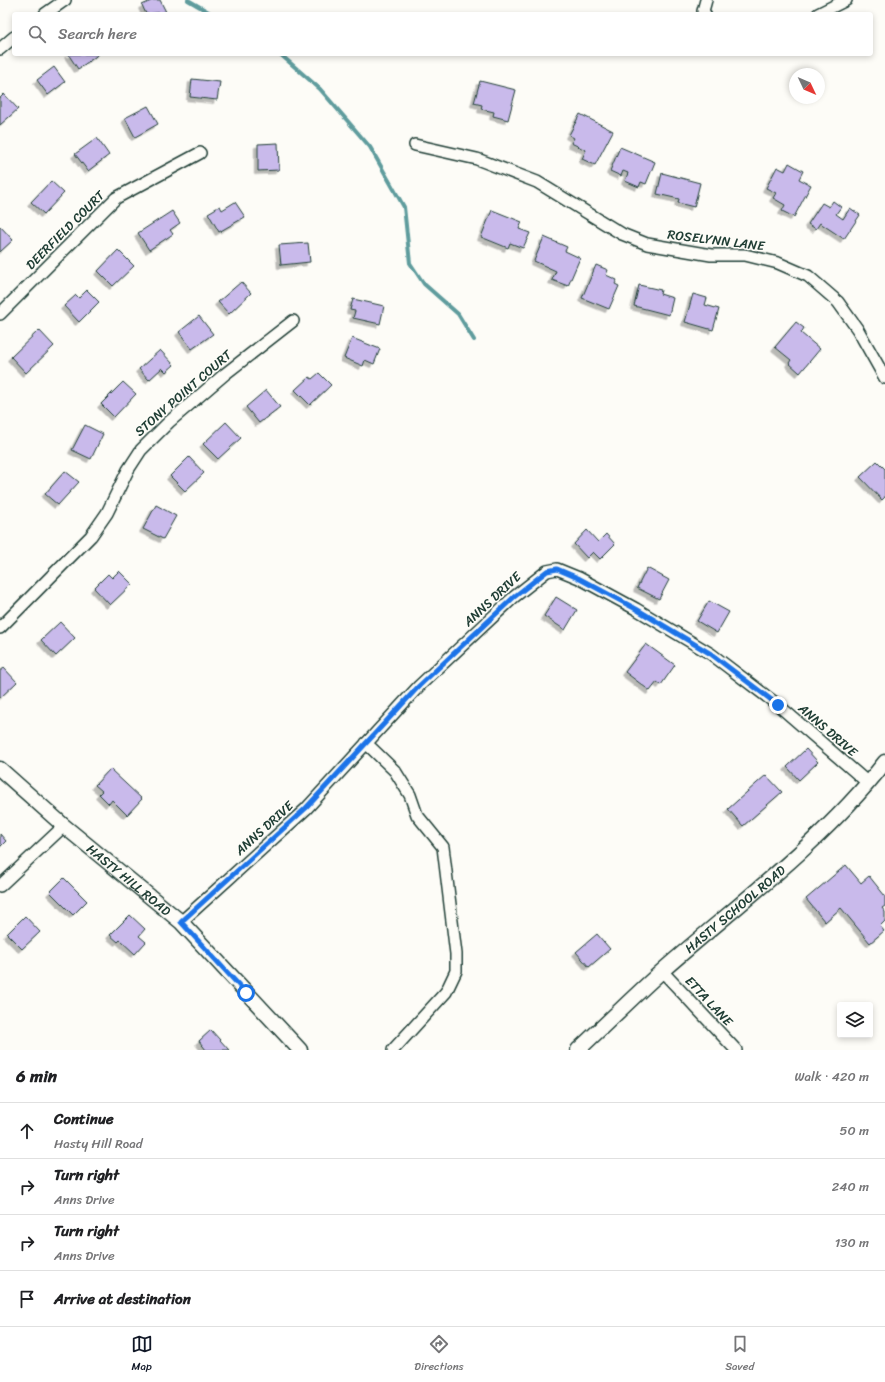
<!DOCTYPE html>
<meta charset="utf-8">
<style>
body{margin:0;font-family:Sriracha,sans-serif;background:#f2f2f2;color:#202124}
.controls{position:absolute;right:12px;bottom:12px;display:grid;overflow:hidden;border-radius:4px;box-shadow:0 2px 6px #0003}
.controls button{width:36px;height:36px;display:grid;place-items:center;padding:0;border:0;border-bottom:1px solid #e0e0e0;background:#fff;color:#202124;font:20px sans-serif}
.compass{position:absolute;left:789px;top:68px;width:36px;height:36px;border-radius:50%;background:#fff;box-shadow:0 2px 6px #0003;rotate:134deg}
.stop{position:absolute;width:12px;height:12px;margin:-9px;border:3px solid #1a73e8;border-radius:50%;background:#fff}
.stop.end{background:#1a73e8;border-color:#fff;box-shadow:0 1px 4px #0008}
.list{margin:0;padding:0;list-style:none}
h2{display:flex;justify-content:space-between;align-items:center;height:52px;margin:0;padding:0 16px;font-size:17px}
h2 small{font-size:13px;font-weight:400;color:#757577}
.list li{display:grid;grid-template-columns:26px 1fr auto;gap:12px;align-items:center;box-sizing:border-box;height:56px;padding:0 16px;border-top:1px solid #e0e0e0}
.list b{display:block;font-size:15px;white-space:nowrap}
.list p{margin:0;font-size:13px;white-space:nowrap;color:#757577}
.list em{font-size:13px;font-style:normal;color:#757577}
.icon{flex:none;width:22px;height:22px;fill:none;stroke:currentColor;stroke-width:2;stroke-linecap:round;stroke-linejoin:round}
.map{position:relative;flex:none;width:885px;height:1050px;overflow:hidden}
.search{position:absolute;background:#fff;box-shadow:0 2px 6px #0003;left:12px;right:12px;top:12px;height:44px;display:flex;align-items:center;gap:10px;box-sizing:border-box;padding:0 14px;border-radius:4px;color:#757577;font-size:15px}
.sheet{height:276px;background:#fff}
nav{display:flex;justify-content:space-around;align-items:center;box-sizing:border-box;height:56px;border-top:1px solid #e0e0e0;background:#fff;font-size:11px;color:#757577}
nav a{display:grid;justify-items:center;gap:2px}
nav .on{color:#111827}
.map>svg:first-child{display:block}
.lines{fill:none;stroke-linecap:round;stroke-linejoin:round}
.stream{stroke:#5f9c9d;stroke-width:4}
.building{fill:#c9baeb;stroke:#1f3d34;filter:url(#shadow)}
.minor-casing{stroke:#1f3d34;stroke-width:14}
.tertiary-casing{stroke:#1f3d34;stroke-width:17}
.minor{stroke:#fdfcf7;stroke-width:11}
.tertiary{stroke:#fdfcf7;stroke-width:14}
.route{stroke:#1a73e8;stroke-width:5}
.labels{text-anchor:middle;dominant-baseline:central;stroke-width:3;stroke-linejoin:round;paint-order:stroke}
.street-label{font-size:13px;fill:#1f3d34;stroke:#fdfcf7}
</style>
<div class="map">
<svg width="885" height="1050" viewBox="0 0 885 1050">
<defs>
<filter id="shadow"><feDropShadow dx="-3.5" dy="3.5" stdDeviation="0" flood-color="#0004"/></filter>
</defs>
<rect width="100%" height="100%" fill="#fdfcf7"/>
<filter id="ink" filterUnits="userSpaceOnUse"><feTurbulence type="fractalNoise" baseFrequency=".025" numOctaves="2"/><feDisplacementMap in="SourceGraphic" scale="8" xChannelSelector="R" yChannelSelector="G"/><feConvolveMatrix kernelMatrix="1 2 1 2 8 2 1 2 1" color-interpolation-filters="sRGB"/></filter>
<g filter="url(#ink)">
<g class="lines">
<path class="stream" d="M 188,0 L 212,14
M 280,54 L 320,89 L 370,147 L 404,207 L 410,263 L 424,284 L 458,314 L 474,340"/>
</g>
<path class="building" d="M 153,0 L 160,0 L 166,12 L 146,14 L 142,5 Z
M 68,54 L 99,54 L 78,69 Z
M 54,67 L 65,82 L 48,95 L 37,80 Z
M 192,79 L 220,82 L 217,100 L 190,97 Z
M 480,81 L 516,90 L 508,120 L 493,116 L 494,112 L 481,109 L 482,105 L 474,103 Z
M 4,94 L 18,109 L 0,125 L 0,98 Z
M 148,106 L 158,124 L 135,137 L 125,118 Z
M 580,114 L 613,131 L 595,165 L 582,159 L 586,150 L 571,143 L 574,138 L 569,135 Z
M 97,138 L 109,155 L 88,171 L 75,154 Z
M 278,143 L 279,170 L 258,171 L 258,144 Z
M 620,147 L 655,162 L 646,184 L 641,182 L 639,187 L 625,181 L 628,173 L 623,171 L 621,176 L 610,171 Z
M 789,163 L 803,171 L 799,179 L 811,185 L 794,217 L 782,211 L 785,205 L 773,198 L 776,193 L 766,188 L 777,167 L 785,171 Z
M 662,173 L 700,183 L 694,207 L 678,203 L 679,199 L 657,194 Z
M 51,181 L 64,193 L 44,214 L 31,202 Z
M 833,201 L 841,207 L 836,214 L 843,219 L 850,208 L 860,215 L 844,239 L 820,223 L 816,229 L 808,224 L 822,203 L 829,207 Z
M 235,202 L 245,217 L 219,232 L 208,213 L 220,206 L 222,210 Z
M 492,210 L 522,222 L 519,229 L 530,233 L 523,248 L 510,243 L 508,248 L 481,237 Z
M 172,211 L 180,223 L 170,230 L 173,234 L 149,250 L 138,233 Z
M 0,226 L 13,240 L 0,252 Z
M 544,237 L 567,247 L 565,251 L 580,258 L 568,286 L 552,280 L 556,271 L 534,261 Z
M 308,243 L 310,262 L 281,265 L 279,245 Z
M 118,250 L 134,266 L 113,286 L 98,271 Z
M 596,265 L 608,270 L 606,275 L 617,280 L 615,284 L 619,286 L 609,309 L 582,298 Z
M 241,282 L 251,293 L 229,314 L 218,302 Z
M 639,285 L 661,290 L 660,294 L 673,298 L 669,315 L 634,306 Z
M 87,290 L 99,302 L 79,322 L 64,306 L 76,295 L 79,298 Z
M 693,294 L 707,298 L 705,305 L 719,309 L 713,330 L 685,322 Z
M 353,299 L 384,306 L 380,324 L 353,318 L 355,311 L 350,310 Z
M 199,316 L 213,334 L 192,349 L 179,332 Z
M 796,322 L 804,328 L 801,333 L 820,349 L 800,373 L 789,363 L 791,360 L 775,347 Z
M 39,330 L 54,346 L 26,373 L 11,357 Z
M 352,338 L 380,349 L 374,364 L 365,360 L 363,366 L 344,358 Z
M 160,350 L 174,365 L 166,372 L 162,368 L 149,380 L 139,369 Z
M 319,373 L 331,385 L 310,405 L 295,390 L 309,377 L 312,379 Z
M 123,382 L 136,394 L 114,417 L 101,404 Z
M 266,390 L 280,407 L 259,423 L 246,407 Z
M 226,422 L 241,438 L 218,459 L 203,444 Z
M 85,425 L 103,434 L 91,459 L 72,450 Z
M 189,457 L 204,473 L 185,491 L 170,476 Z
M 877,461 L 885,469 L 885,497 L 882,500 L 860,477 Z
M 65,471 L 79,482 L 58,505 L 45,494 Z
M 156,505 L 176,516 L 163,539 L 143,529 Z
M 587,530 L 598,542 L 606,534 L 615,544 L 600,559 L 593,552 L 587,558 L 574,544 Z
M 647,568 L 669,580 L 659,599 L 637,588 Z
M 119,571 L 132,584 L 110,605 L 94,588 L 108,574 L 112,578 Z
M 556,597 L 577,610 L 565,630 L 544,616 Z
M 709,601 L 729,612 L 717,633 L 697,621 Z
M 60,622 L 75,638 L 56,656 L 41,640 Z
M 646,644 L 675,665 L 661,685 L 657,682 L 650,691 L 625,672 Z
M 4,668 L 17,682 L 0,698 L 0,671 Z
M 806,749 L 818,762 L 799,780 L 787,767 Z
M 110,769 L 142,799 L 127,815 L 112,800 L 109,804 L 99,794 L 102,791 L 95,785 Z
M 766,775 L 782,792 L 743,826 L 728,809 Z
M 0,834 L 6,841 L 0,847 Z
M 846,865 L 861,883 L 869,876 L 885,896 L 885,906 L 882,908 L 885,912 L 885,921 L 880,926 L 884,931 L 870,943 L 841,908 L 825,922 L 806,899 Z
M 64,878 L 87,901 L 73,915 L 50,892 Z
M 130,915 L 145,929 L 139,936 L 146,942 L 135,954 L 120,940 L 118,942 L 110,935 Z
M 25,916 L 40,932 L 22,949 L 7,934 Z
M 597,934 L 610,949 L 589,967 L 576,952 Z
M 211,1030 L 229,1050 L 206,1050 L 199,1041 Z"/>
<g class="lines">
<g class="minor-casing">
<path id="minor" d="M 45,14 L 65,0
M 705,14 L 703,11 L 706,0
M 818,14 L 846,0
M 0,49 L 14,37
M 415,145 L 477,159 L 537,182 L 622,234 L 647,244 L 711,255 L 745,255 L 778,263 L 808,276 L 838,302 L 858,330 L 885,378
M 0,314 L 116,198 L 200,153
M 0,628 L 91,536 L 107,513 L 128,470 L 141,450 L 169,422 L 225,374 L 293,321
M 366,743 L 395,771 L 410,795 L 417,815 L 443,847 L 456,954 L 456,971 L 446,992 L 393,1050
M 0,886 L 64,826
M 181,922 L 306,809 L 419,686 L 514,597 L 547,571 L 557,569 L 579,578 L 636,609 L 711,654 L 778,705 L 868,783
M 662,971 L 736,1050"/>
</g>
<g class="tertiary-casing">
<g id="tertiary">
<path id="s1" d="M 0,769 L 64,826 L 181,922 L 300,1050"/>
<path id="s2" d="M 578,1050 C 606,1024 634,996 662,971 C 738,904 822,843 885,762"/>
</g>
</g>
<use href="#minor" class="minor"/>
<use href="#tertiary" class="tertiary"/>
</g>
</g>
<g class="lines" filter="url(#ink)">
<path class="route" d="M 246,993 L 181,922 L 306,808 L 419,686 L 514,597 L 547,571 L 557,569 L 578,578 L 636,609 L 711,654 L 778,705"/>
</g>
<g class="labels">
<g class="street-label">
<text transform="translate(65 230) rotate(-45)">DEERFIELD COURT</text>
<text transform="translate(716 240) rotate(7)">ROSELYNN LANE</text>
<text transform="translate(183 393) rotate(-41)">STONY POINT COURT</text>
<text transform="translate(492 599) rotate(-43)">ANNS DRIVE</text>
<text transform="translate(828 730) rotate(41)">ANNS DRIVE</text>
<text transform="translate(264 828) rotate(-42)">ANNS DRIVE</text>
<text stroke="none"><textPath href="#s1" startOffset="170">HASTY HILL ROAD</textPath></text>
<text stroke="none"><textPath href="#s2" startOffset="211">HASTY SCHOOL ROAD</textPath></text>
<text transform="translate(709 1001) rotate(47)">ETTA LANE</text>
</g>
</g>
</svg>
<div class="controls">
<button><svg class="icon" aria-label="layers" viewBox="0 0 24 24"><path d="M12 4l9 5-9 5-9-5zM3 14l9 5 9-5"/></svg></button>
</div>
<svg class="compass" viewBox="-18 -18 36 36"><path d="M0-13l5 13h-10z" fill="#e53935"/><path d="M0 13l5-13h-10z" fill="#757577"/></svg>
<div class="stop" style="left:246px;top:993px"></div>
<div class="stop end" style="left:778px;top:705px"></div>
<div class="search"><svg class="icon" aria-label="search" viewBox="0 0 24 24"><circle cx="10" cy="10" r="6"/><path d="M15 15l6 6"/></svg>Search here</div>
</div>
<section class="sheet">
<h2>6 min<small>Walk · 420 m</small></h2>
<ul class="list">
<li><svg class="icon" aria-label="ahead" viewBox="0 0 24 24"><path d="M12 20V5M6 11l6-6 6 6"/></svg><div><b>Continue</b><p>Hasty Hill Road</p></div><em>50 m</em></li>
<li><svg class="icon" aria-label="right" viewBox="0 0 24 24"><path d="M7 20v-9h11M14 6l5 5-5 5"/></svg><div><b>Turn right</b><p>Anns Drive</p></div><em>240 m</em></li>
<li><svg class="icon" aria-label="right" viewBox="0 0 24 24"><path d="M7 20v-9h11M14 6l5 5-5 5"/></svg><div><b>Turn right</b><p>Anns Drive</p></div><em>130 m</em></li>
<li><svg class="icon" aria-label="arrive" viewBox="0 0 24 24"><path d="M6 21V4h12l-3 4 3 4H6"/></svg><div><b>Arrive at destination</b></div></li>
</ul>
</section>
<nav>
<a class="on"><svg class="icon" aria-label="map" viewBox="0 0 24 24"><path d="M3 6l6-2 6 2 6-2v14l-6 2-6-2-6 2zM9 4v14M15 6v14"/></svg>Map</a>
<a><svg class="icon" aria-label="directions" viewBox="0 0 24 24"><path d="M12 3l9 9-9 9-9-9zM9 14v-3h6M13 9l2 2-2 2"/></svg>Directions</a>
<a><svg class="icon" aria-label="saved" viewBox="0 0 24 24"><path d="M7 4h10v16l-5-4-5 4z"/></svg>Saved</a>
</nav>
